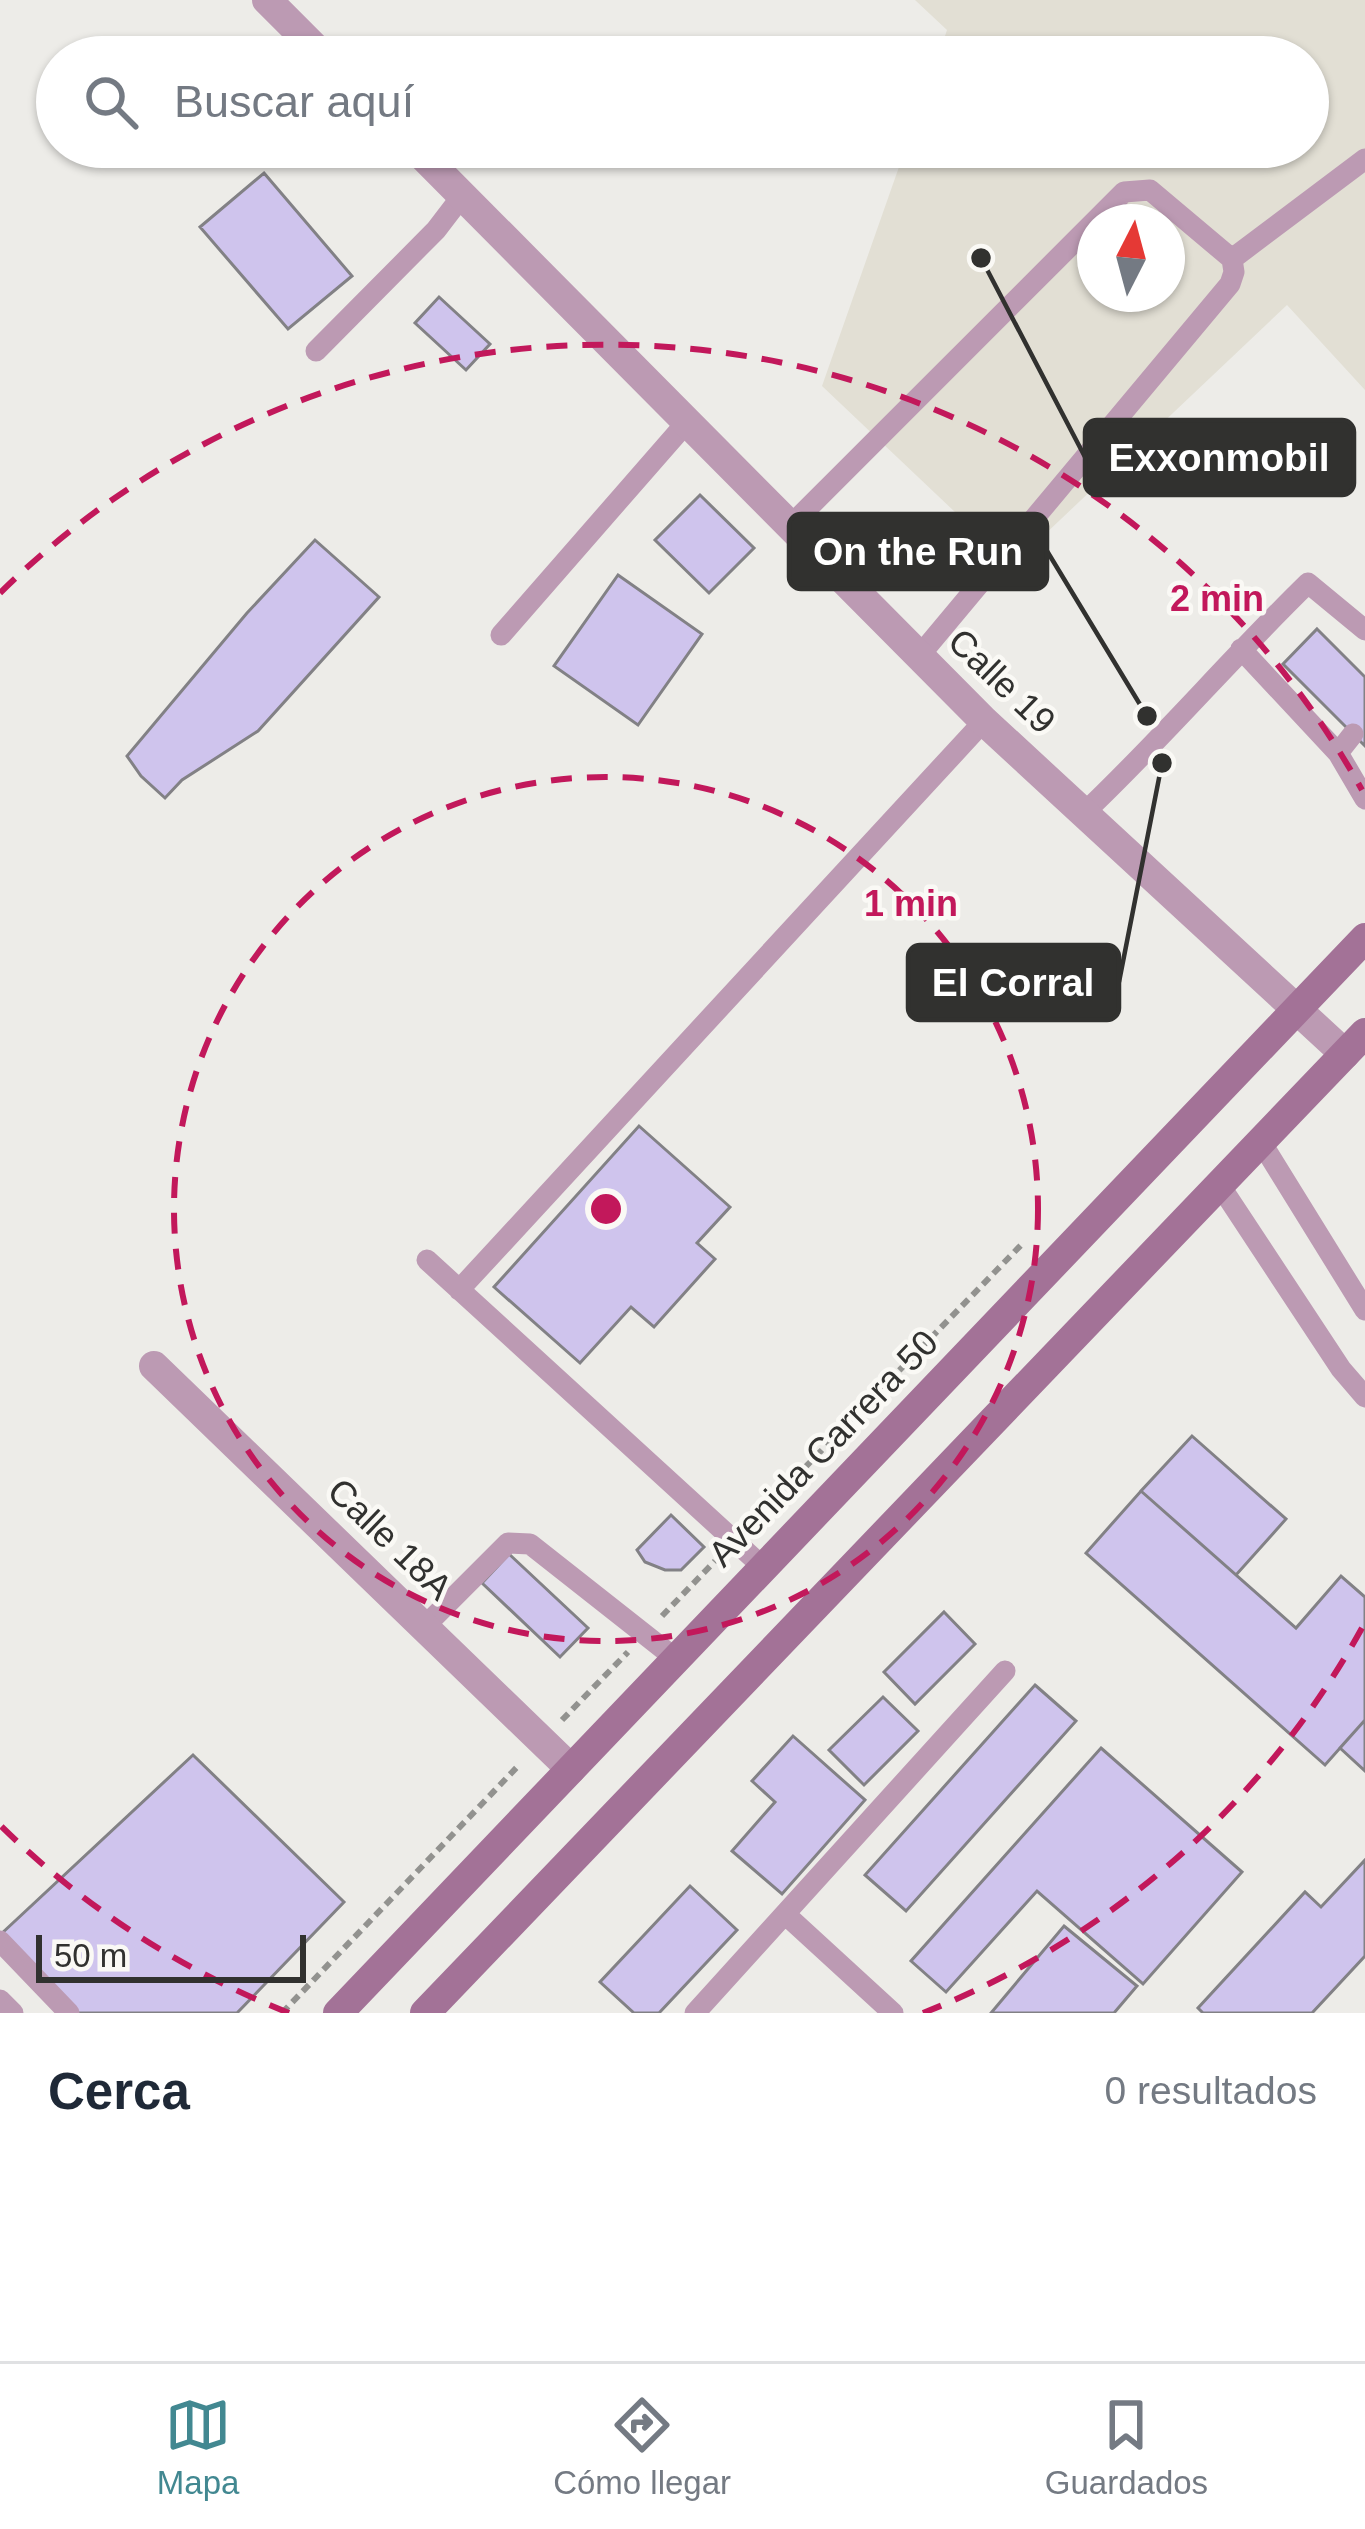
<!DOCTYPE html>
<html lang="es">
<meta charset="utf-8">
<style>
body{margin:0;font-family:Arial,sans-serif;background:#f2f2f3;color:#1f2937}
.compass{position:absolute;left:1077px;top:204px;width:108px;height:108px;border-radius:50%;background:#fff;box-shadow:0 3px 9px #0004;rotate:6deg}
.scale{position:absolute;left:36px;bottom:30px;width:270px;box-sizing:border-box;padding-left:12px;border:6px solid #31312f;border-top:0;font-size:33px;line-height:42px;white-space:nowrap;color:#31312f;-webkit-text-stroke:9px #faf9f5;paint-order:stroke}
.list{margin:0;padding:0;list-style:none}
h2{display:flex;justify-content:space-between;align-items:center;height:156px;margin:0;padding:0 48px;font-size:51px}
h2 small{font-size:39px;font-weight:400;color:#747a83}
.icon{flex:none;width:66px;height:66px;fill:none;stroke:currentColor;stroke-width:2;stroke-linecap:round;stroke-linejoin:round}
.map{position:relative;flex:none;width:1365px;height:2013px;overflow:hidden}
.search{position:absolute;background:#fff;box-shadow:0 3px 9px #0004;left:36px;right:36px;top:36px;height:132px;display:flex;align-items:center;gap:30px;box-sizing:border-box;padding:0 42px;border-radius:66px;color:#747a83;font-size:45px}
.sheet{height:348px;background:#fff}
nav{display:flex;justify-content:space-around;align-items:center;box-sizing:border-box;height:168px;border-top:3px solid #e0e1e3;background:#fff;font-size:33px;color:#747a83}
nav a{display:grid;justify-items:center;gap:6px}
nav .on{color:#428891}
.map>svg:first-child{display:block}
.built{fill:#e2dfd4;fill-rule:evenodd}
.building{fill:#cfc4ed;stroke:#828185;stroke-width:3}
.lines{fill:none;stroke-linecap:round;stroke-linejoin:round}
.path{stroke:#92928f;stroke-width:6;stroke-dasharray:9 6;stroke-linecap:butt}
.lane{stroke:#bc9ab3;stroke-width:21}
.street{stroke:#bc9ab3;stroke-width:30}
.secondary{stroke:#a37297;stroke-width:30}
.ring{fill:none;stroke:#c2185b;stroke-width:6;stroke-dasharray:21 15}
.labels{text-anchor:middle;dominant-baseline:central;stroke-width:9;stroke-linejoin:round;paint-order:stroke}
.street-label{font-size:36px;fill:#31312f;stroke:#faf9f5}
.centre{fill:#c2185b;stroke:#faf9f5;stroke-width:6}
.ring-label{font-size:36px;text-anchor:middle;font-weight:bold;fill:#c2185b;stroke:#faf9f5;stroke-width:9;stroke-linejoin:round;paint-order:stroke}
.leader{fill:none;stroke:#31312f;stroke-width:4.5}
.callout-dot{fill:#31312f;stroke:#faf9f5;stroke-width:4.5}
.callout{fill:#31312f;stroke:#31312f;stroke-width:4.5}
.callout-label{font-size:39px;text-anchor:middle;font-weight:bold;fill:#fff}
</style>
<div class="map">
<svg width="1365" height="2013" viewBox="0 0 1365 2013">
<rect width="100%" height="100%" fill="#edece8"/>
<path class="built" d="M 915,0 L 1365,0 L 1365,390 L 1287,305 L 1004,573 L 994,549 L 822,386 L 906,147 L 1308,147 L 1308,57 L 938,57 L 947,30 ZM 1095,222 L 1167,222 L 1167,294 L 1095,294 Z"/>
<path class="building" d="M 264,173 L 352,276 L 288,329 L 200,227 Z
M 439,297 L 490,344 L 466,370 L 415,323 Z
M 700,495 L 754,548 L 709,593 L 655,540 Z
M 315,540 L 379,597 L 258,731 L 182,780 L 165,798 L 141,776 L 127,756 L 247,613 Z
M 618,575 L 702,634 L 638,725 L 554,666 Z
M 1317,629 L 1365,677 L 1365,746 L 1283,664 Z
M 639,1126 L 730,1207 L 697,1243 L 715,1259 L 654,1327 L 631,1307 L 580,1363 L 494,1287 Z
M 1192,1436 L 1286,1519 L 1236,1575 L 1141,1491 Z
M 1141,1491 L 1296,1628 L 1341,1576 L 1365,1597 L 1365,1720 L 1325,1765 L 1086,1553 Z
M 671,1515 L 704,1547 L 681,1570 L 665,1570 L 645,1562 L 637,1550 Z
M 509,1554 L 588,1628 L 560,1657 L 482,1583 Z
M 944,1612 L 975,1644 L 915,1704 L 884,1672 Z
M 1035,1685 L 1076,1721 L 906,1911 L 865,1875 Z
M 883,1697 L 918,1731 L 864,1785 L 829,1750 Z
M 1365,1720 L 1365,1771 L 1340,1748 Z
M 793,1736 L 865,1800 L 782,1894 L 732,1851 L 775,1802 L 752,1781 Z
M 1101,1748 L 1242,1872 L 1143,1984 L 1037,1891 L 946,1992 L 911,1961 Z
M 193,1755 L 344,1902 L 237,2013 L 72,2013 L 0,1935 Z
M 1365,1860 L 1365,1956 L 1312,2013 L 1203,2013 L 1198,2008 L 1305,1892 L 1321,1907 Z
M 690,1886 L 737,1930 L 659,2013 L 634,2013 L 600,1982 Z
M 1064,1926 L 1137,1986 L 1114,2013 L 991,2013 Z"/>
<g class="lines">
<path class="path" d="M 753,1521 L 1024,1242
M 662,1616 L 715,1561
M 562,1720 L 628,1652
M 282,2013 L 520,1764"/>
<path class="lane" d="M 1232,259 L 1365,159
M 316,351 L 436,230 L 462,196
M 790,526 L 1124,192 L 1150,190 L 1232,259 L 1234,272 L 1230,284 L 920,655
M 501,635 L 687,422
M 1241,649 L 1338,753 L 1365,799
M 1338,753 L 1353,734
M 1084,813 C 1162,739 1231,658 1308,583 L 1365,630
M 1261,1142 L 1365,1310
M 1219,1184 L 1341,1369 L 1365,1397
M 427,1260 L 763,1567
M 459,1290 L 984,721
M 424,1627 L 508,1543 L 530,1544 L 676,1659
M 785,1914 L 893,2013
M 0,1941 L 69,2013
M 0,2000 L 13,2013
M 695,2013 L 1005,1671"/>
<path class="street" d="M 267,0 L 324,57
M 414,147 L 984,721 L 1345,1054
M 154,1366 L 571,1769"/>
<path class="secondary" d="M 338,2013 L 1365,938
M 425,2013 L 1365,1033"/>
</g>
<g class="ring">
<circle cx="606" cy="1209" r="432"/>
<path d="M1362 1628A864 864 0 0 1 923 2013M289 2013A864 864 0 0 1 0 1825M0 593A864 864 0 0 1 1362 790"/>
</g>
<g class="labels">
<g class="street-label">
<text transform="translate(1002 681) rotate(44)">Calle 19</text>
<text transform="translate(823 1448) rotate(-46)">Avenida Carrera 50</text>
<text transform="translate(390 1539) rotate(44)">Calle 18A</text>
</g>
</g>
<circle cx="606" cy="1209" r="18" class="centre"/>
<g class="ring-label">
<text x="1217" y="611">2 min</text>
<text x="911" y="916">1 min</text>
</g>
<path class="leader" d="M981 258L1085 457M1147 716L1047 551M1162 763L1119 982"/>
<g class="callout-dot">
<circle cx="981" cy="258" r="12"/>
<circle cx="1147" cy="716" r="12"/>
<circle cx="1162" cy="763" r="12"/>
</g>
<g class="callout">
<rect x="1085" y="420" width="269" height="75" rx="12"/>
<rect x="789" y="514" width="258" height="75" rx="12"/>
<rect x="908" y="945" width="211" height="75" rx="12"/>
</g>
<g class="callout-label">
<text x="1219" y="471">Exxonmobil</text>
<text x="918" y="565">On the Run</text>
<text x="1013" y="996">El Corral</text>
</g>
</svg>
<svg class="compass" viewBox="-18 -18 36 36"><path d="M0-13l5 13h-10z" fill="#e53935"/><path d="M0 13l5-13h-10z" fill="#747a83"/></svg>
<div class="scale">50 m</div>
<div class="search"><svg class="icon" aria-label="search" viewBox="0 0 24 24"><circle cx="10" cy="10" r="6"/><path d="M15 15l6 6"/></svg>Buscar aquí</div>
</div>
<section class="sheet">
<h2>Cerca<small>0 resultados</small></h2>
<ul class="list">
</ul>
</section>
<nav>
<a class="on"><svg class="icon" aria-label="map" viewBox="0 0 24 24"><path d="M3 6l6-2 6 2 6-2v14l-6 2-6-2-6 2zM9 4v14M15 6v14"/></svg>Mapa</a>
<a><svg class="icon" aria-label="directions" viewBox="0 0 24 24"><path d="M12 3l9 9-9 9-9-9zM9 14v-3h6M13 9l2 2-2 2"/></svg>Cómo llegar</a>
<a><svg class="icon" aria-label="saved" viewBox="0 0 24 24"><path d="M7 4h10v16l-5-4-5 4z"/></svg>Guardados</a>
</nav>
